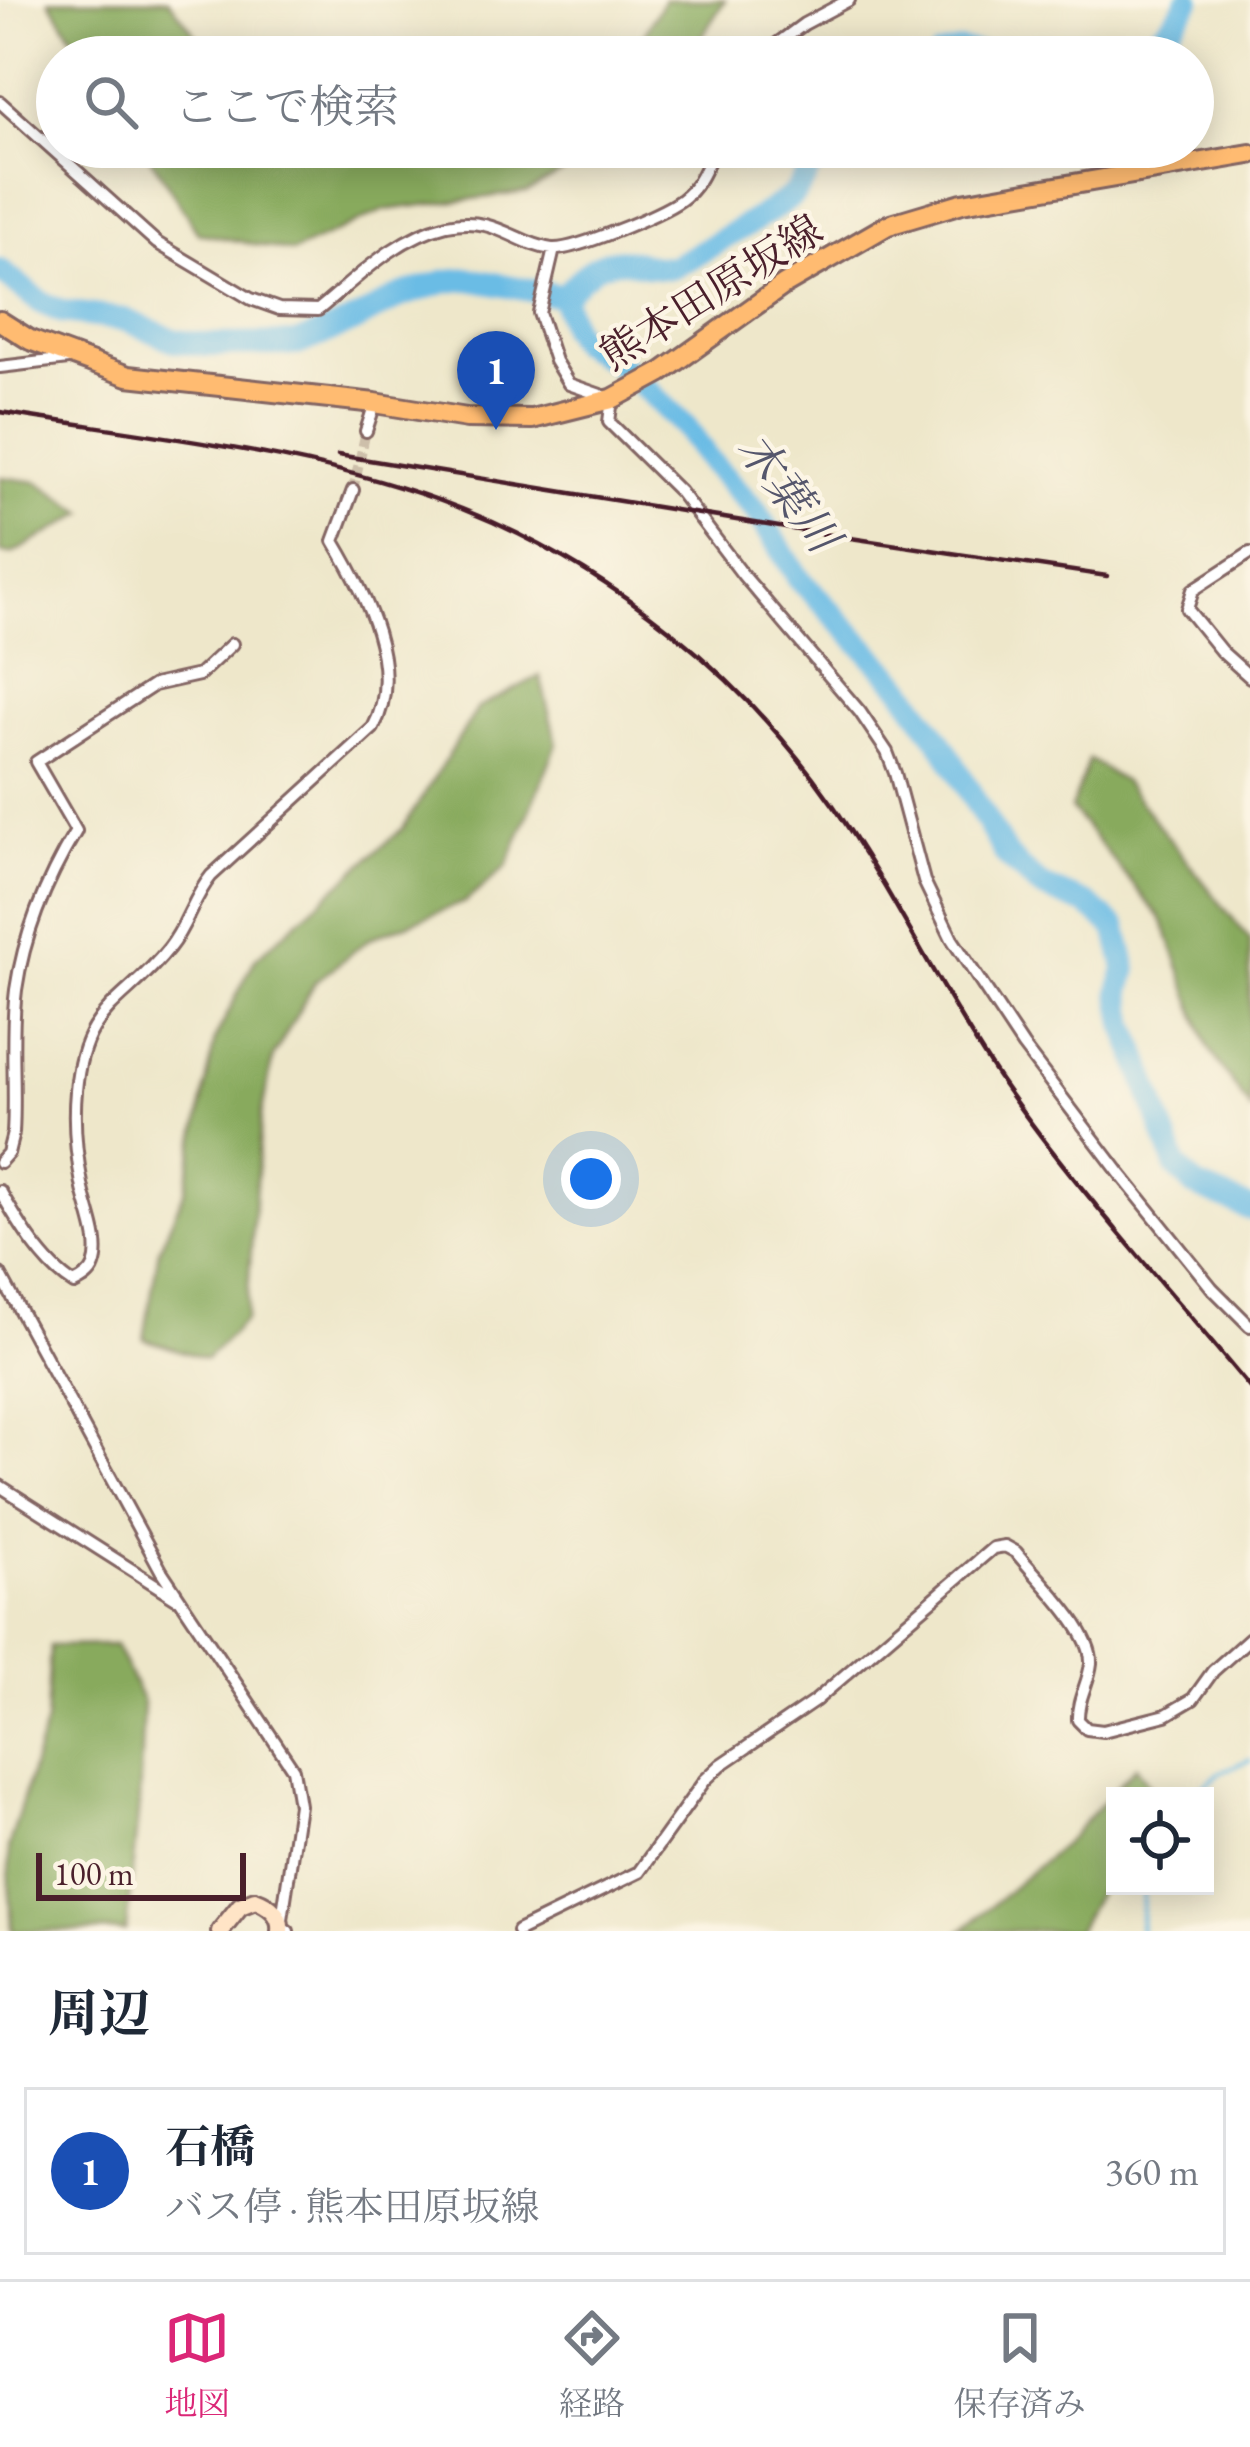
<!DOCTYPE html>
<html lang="ja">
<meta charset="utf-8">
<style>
body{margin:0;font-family:"EB Garamond","Noto Serif JP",serif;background:#f6f6f7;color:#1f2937}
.controls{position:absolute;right:36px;bottom:36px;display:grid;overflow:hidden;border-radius:0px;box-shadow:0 6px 30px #0003}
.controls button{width:108px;height:108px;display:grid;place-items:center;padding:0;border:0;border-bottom:3px solid #e0e1e3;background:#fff;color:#1f2937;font:60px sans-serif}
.scale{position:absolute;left:36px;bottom:30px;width:210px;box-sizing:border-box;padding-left:12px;border:6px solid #4a1f2b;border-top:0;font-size:33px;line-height:42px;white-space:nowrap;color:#4a1f2b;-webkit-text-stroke:9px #fcf5e5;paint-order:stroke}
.you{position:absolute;left:591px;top:1179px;width:42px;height:42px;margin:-30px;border:9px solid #fff;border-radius:50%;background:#1a73e8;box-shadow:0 0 0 18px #1a73e833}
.badge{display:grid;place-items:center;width:78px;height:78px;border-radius:50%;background:#db2777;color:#fff;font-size:39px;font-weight:700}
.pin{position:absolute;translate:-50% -99px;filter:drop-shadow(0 3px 6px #0008)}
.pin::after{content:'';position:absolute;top:63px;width:42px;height:36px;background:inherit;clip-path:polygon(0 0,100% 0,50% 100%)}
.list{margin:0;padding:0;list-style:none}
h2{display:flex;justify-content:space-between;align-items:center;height:156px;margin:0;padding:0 48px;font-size:51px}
h2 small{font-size:39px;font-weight:400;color:#747a83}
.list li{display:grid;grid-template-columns:78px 1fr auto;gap:36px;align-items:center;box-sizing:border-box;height:168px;margin:0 24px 24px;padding:0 24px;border:3px solid #e0e1e3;border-radius:0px}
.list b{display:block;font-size:45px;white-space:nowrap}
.list p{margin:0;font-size:39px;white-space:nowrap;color:#747a83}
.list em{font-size:39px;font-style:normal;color:#747a83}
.icon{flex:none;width:66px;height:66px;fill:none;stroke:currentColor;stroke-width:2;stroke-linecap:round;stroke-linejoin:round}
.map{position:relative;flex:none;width:1250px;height:1931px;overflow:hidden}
.search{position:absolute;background:#fff;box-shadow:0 6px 30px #0003;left:36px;right:36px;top:36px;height:132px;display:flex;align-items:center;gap:30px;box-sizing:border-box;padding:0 42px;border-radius:66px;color:#747a83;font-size:45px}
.sheet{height:348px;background:#fff}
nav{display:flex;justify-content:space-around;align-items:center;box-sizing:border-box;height:168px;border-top:3px solid #e0e1e3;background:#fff;font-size:33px;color:#747a83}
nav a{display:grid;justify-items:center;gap:6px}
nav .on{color:#db2777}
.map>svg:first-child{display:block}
.forest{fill:#88aa5d;stroke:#696444;stroke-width:3}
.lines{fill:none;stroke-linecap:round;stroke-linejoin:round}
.stream{stroke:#6abce5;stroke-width:4.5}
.river{stroke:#6abce5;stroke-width:24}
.minor-tunnel{stroke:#cdbfaa;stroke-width:10;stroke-dasharray:10 5;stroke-linecap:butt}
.minor-casing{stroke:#836563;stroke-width:16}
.secondary-casing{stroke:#836563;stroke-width:22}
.primary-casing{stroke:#836563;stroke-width:24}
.minor{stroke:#fff;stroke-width:10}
.secondary{stroke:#ffe4c6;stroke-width:16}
.primary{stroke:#ffbb71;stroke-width:18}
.rail{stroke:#4a1f2b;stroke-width:4.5}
.labels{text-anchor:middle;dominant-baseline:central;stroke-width:9;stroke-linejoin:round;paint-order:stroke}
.street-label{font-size:42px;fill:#4a1f2b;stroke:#fcf5e5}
.water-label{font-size:45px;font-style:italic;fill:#55566c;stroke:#fcf5e5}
</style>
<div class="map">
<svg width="1250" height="1931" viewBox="0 0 1250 1931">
<rect width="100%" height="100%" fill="#fcf5e5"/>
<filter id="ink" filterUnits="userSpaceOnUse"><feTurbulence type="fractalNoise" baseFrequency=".00833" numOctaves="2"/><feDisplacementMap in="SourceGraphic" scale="24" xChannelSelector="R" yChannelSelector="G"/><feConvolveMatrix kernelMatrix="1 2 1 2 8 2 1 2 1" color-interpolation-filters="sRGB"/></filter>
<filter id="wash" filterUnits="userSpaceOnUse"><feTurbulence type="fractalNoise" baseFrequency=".004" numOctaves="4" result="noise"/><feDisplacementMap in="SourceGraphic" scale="48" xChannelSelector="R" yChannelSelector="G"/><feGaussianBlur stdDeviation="2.7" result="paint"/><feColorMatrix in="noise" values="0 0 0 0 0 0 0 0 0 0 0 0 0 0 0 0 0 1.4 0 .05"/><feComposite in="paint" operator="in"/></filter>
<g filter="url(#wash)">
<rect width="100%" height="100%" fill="#eee7ca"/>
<path class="forest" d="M 49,0 L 169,0 L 213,57 L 86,57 Z
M 664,0 L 725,0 L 689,57 L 631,57 Z
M 144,147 L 411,147 L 478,152 L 489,147 L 608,147 L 527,192 L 385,210 L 293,252 L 198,233 Z
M 0,477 L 38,482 L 85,513 L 12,554 L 0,553 Z
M 540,676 L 557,744 L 507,866 L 465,902 L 370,938 L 315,982 L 273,1057 L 261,1116 L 246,1319 L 206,1359 L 144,1339 L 159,1249 L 186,1188 L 215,1039 L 255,959 L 403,828 L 478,708 Z
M 1089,759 L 1124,782 L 1250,940 L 1250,1109 L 1208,1047 L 1163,921 L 1071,809 Z
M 115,1645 L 143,1702 L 139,1805 L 126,1931 L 12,1931 L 8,1849 L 46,1722 L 50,1646 Z
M 1136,1766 L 1154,1792 L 1152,1796 L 1115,1796 L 1115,1862 L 1077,1931 L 961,1931 L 1066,1842 Z"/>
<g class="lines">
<path class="stream" d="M 1192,1796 L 1221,1772 L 1250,1760
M 1140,1931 L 1144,1886"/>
<path class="river" d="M 940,57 L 961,51 L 1002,57
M 1015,57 C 1093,44 1137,83 1189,0
M 0,271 L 42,303 L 63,312 L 125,320 L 176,341 L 207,345 L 297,344 L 355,321 L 400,296 L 447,281 L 469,279 L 563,296 L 571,327 L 580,342 L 624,368 L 686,427 L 706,457 L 757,512 L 798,577 L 902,687 L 944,747 L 1006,855 L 1040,886 L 1088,905 L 1116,928 L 1126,969 L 1120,991 L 1126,1025 L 1176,1166 L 1195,1186 L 1250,1209
M 563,296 C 585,274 600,254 634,262 C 647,265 657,269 671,267 C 680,265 784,204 792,196 C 805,182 812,164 820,147"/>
</g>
</g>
<g filter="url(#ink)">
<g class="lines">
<path class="minor-tunnel" d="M 353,490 L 366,431"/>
<g class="minor-casing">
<path id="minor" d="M 759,57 L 804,24 L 849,0
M 0,102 L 157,243 L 251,299 L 279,309 L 318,310 C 357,278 396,237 447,225 C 495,215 515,244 552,249 C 574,251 661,214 681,200 C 699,187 706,167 715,147
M 554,249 L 539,313 L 555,361 L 569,384 L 612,399 L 609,422 L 680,492 L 743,575 L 860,712 L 887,752 L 895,773 L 924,881 L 952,939 L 1023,1046 L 1121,1175 L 1212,1288 L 1250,1326
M 0,367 L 68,359
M 366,431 L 375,403
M 1250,553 L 1193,590 L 1187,609 L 1221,651 L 1250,677
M 0,1162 L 8,1153 L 13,1133 C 16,1086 10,1036 16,990 C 24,934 47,879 76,831 L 36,762 L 154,685 L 199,675 L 232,644
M 0,1191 C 18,1222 43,1265 74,1284 C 82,1280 91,1275 94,1266 C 103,1242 86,1208 82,1184 C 76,1153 73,1122 76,1091 C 83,1006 124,1005 169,948 C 187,926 193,898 211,876 L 373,728 C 405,669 365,593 334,541 L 353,490
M 0,1274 L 162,1572 L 293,1769 L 299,1805 L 281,1926 L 288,1931
M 0,1486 L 176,1598
M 518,1931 L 639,1872 L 705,1780 L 721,1765 L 815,1701 L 993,1548 L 1005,1546 L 1016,1552 C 1036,1577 1093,1631 1091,1663 C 1089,1683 1077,1699 1078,1720 L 1087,1729 L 1103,1731 L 1166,1715 L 1193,1699 L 1213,1671 L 1250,1638"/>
</g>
<g class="secondary-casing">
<path id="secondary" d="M 220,1931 L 240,1906 L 255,1900 C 269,1905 282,1915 280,1931"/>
</g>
<g class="primary-casing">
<path id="primary" d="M 0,321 L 30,340 L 128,376 L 375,403 L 467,418 L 532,419 L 612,399 L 662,372 L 784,285 L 888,225 L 962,203 L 1250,154"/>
</g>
<use href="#minor" class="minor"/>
<use href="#secondary" class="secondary"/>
<use href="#primary" class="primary"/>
<path class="rail" d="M 0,412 C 155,437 315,451 462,509 C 611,568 742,674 833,805 C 893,892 939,989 998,1077 C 1073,1186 1166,1286 1250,1388
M 338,455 L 810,532 L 1107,576"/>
</g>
</g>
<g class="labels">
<g class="street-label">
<text transform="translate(711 292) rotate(-32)">熊本田原坂線</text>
</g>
<g class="water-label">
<text transform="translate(789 492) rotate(53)">木葉川</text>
</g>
</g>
</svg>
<div class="controls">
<button><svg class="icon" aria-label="locate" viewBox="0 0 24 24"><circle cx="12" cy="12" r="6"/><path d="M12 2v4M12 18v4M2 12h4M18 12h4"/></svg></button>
</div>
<div class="scale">100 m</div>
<div class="you"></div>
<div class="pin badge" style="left:496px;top:430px;background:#1a4fb4">1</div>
<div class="search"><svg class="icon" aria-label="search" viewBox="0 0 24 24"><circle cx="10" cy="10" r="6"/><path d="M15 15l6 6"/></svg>ここで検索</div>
</div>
<section class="sheet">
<h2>周辺<small></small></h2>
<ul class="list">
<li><span class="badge" style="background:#1a4fb4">1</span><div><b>石橋</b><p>バス停 · 熊本田原坂線</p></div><em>360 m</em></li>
</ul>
</section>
<nav>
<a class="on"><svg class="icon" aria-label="map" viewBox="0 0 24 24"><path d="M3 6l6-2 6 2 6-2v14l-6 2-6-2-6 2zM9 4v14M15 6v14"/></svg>地図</a>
<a><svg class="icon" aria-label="directions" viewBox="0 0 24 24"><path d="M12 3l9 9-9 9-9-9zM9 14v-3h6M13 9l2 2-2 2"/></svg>経路</a>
<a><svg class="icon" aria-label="saved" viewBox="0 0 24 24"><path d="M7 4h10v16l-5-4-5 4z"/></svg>保存済み</a>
</nav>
